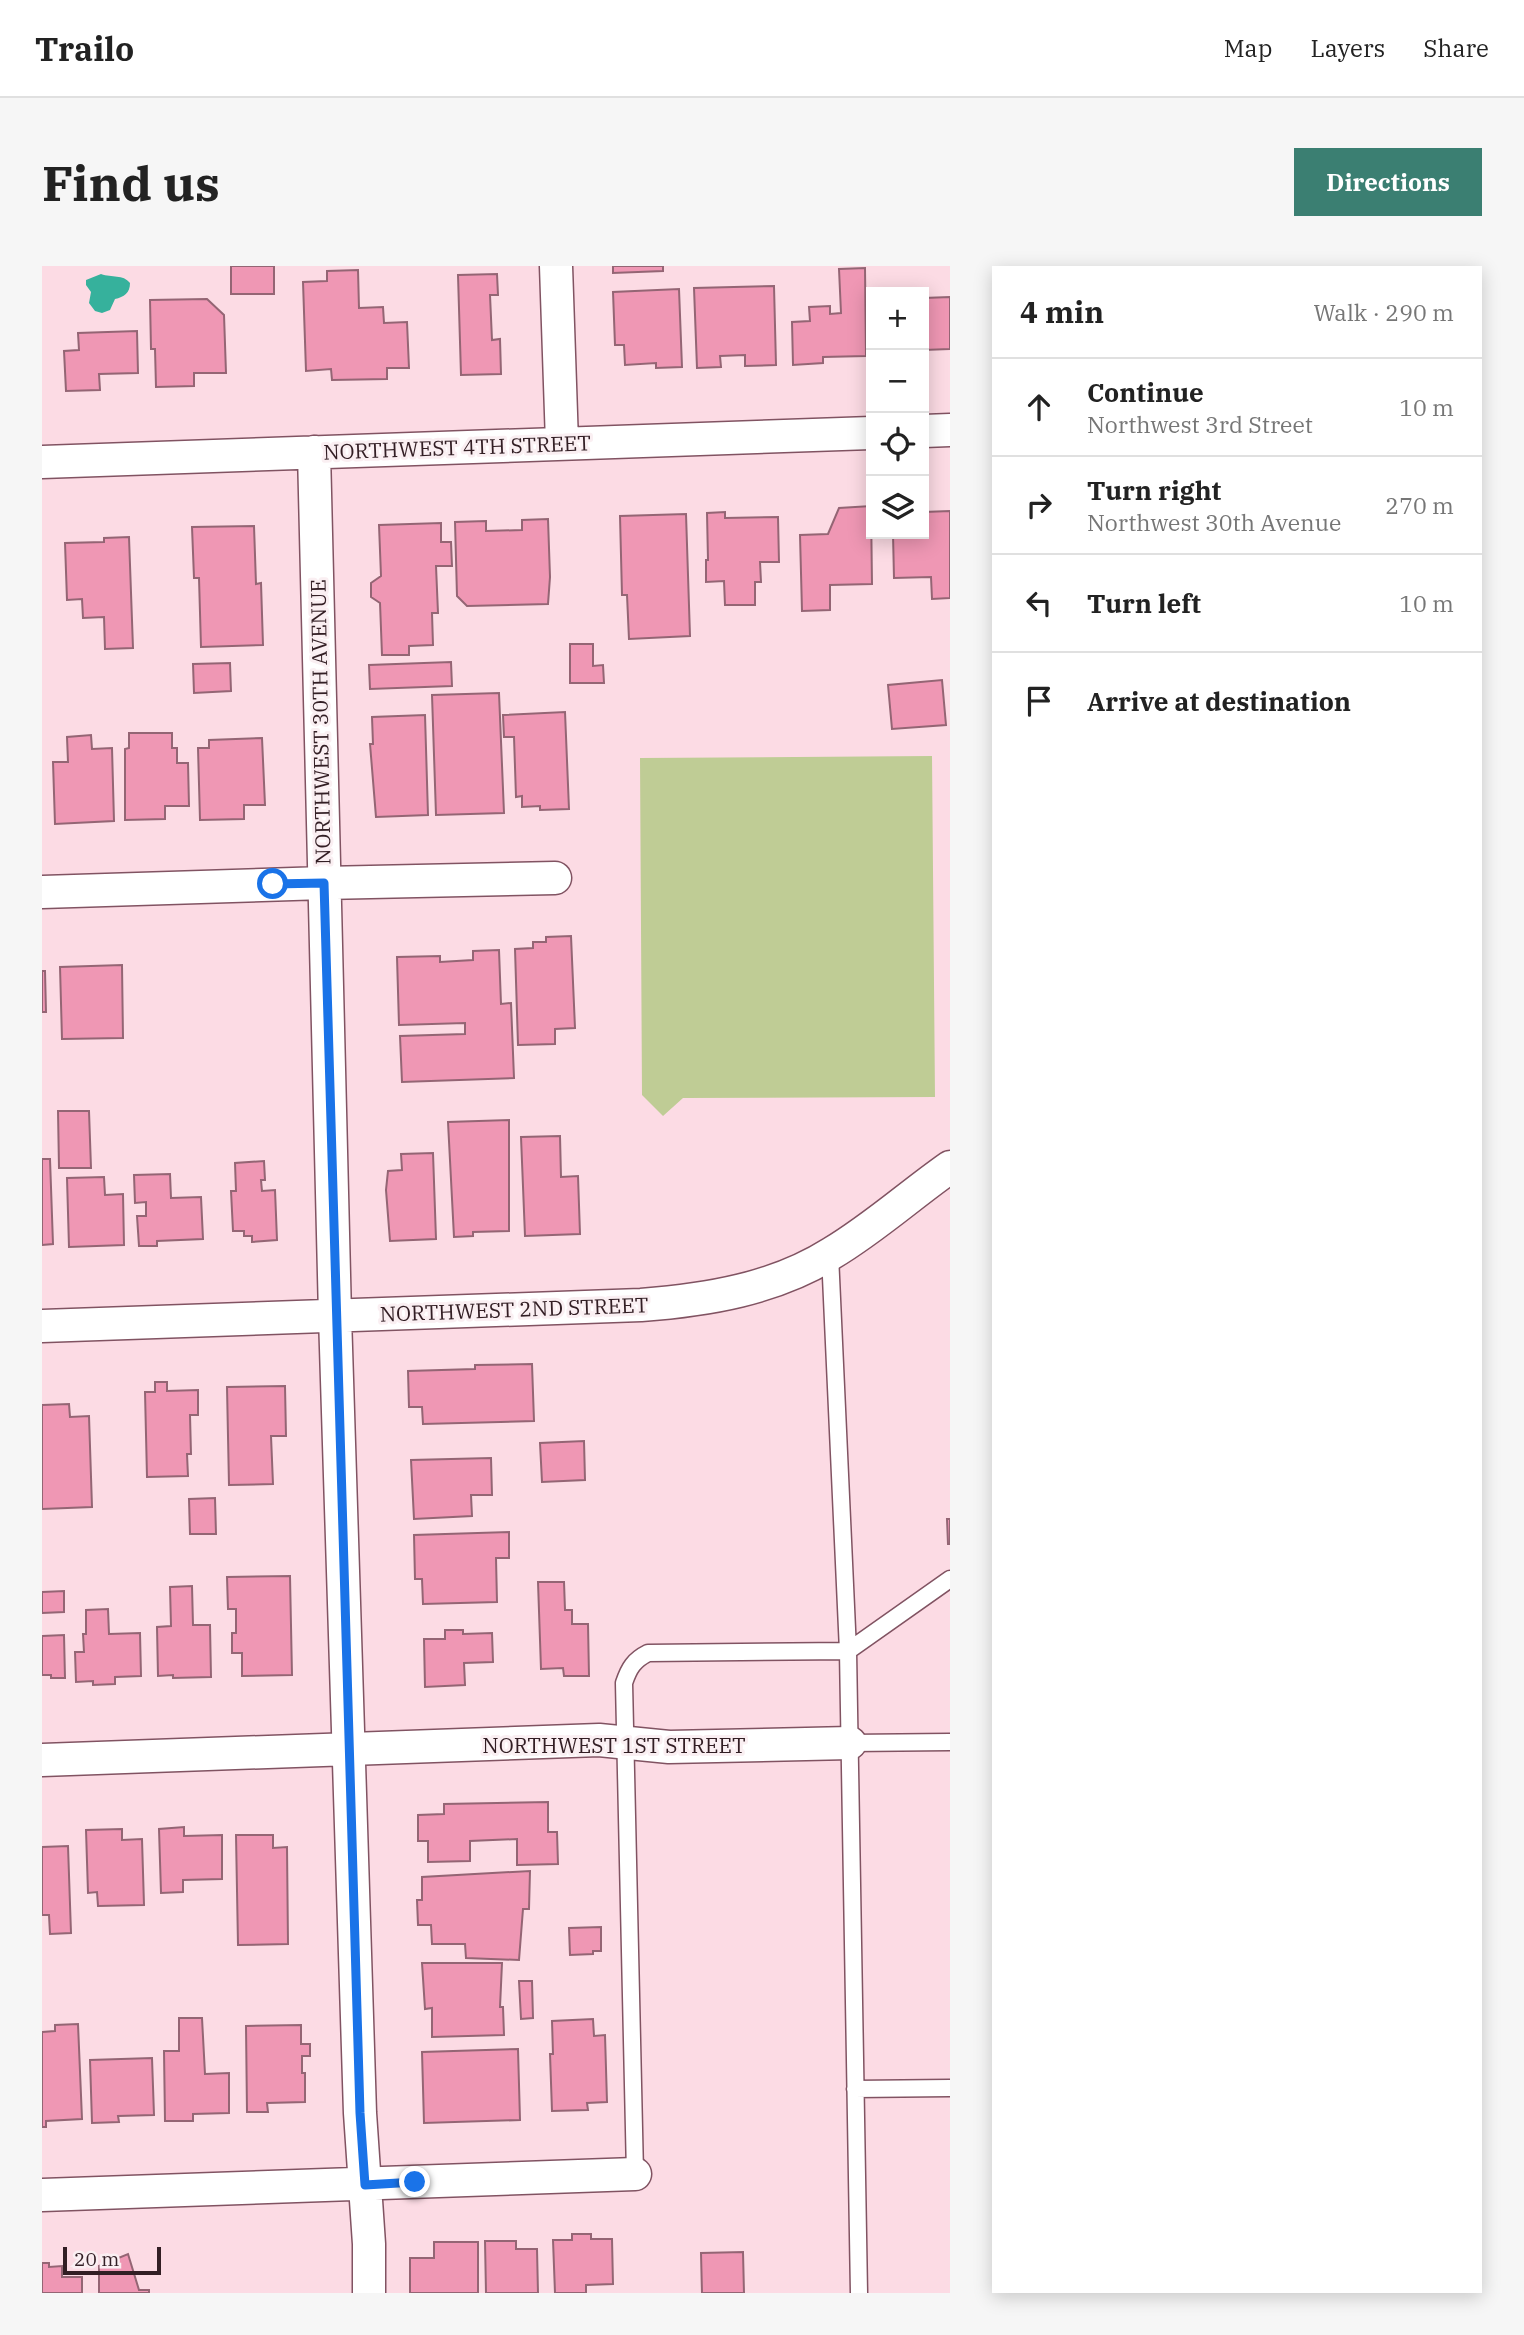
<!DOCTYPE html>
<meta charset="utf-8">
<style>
body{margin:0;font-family:"IBM Plex Serif",serif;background:#f6f6f6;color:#222}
.controls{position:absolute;right:21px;top:21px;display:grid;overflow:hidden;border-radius:0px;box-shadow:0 4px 18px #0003}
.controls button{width:63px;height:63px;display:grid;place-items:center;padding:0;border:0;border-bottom:2px solid #e0e0e0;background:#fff;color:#222;font:35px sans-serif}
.scale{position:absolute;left:21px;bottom:18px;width:98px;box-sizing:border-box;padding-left:7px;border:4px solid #321e24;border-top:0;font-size:19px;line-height:24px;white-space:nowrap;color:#321e24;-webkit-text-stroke:5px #faeff2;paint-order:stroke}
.stop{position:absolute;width:21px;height:21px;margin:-16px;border:5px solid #1a73e8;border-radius:50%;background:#fff}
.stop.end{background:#1a73e8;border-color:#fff;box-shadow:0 2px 7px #0008}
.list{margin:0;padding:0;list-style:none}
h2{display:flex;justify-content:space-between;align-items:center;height:91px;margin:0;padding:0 28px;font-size:30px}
h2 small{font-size:23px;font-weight:400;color:#767676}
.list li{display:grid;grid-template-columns:46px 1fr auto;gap:21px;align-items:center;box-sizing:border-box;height:98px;padding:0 28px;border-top:2px solid #e0e0e0}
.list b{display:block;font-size:26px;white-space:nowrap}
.list p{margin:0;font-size:23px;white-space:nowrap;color:#767676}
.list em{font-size:23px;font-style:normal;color:#767676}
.icon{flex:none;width:38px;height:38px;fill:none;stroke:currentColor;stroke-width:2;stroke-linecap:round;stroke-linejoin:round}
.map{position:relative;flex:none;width:908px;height:2027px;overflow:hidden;border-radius:0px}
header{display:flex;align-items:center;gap:42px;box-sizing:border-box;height:98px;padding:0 35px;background:#fff;border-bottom:2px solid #e0e0e0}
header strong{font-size:33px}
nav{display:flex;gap:38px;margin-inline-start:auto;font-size:24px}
.intro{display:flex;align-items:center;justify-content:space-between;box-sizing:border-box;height:168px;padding:0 42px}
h1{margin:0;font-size:49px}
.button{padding:18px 32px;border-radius:0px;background:#3b7f72;color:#fff;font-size:24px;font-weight:700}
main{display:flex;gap:42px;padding:0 42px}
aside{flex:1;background:#fff;border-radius:0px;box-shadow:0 4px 18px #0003}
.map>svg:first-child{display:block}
.green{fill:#bfcc95}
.water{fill:#36b19c}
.building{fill:#ef97b4;stroke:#946574;stroke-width:2}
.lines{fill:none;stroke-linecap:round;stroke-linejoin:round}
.service-casing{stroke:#815362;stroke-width:19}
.minor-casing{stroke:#815362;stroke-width:35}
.service{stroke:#fff;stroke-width:16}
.minor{stroke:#fff;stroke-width:32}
.route{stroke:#1a73e8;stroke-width:9}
.labels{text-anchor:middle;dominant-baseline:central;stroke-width:6;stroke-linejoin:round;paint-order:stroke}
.street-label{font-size:21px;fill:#321e24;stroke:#faeff2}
</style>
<header>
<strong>Trailo</strong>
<nav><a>Map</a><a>Layers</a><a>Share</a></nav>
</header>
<div class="intro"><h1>Find us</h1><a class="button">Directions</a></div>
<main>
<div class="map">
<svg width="908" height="2027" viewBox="0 0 908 2027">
<rect width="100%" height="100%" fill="#fcdbe4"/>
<path class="green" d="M 890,490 L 893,831 L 641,832 L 621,850 L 600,829 L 598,492 Z"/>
<path class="water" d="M 59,8 C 70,12 81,8 88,17 C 88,27 82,31 73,33 L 68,44 L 60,47 L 53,45 L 47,37 L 49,26 L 44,19 L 44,14 Z"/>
<path class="building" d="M 189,0 L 232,0 L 232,28 L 189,28 Z
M 571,0 L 621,0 L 621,5 L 571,7 Z
M 823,2 L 824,90 L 781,91 L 781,97 L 751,99 L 750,56 L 768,55 L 767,41 L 788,40 L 788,48 L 799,47 L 797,3 Z
M 316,4 L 317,42 L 341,41 L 342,57 L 365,56 L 367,102 L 345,102 L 345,113 L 290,114 L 289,103 L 264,105 L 261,16 L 285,15 L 285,5 Z
M 455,8 L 456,29 L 448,29 L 450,74 L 458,73 L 459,108 L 419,109 L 416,9 Z
M 732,20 L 734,99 L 703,100 L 703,89 L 678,90 L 679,101 L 655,102 L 652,22 Z
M 637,23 L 640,101 L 614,102 L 614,97 L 583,99 L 582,79 L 573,79 L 571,26 Z
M 908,31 L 908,83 L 882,84 L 882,32 Z
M 165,33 L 182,49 L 184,107 L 152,107 L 152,120 L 114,121 L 113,83 L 109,83 L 108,34 Z
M 95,65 L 96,107 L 57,108 L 58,124 L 24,125 L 22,85 L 37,84 L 36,67 Z
M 829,240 L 830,318 L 788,319 L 788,344 L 760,345 L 758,269 L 786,268 L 797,242 Z
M 908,245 L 908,332 L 890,333 L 889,311 L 852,312 L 851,268 L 882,268 L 882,246 Z
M 683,246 L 683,252 L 736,251 L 737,296 L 718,296 L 719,316 L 713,316 L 713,339 L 683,339 L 682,315 L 664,316 L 664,294 L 666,294 L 665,247 Z
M 644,248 L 648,370 L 587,373 L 585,329 L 580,329 L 578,250 Z
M 506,253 L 508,311 L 506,338 L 425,340 L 415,330 L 413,256 L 444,255 L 444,265 L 480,264 L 480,254 Z
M 399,257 L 399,276 L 409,276 L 410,300 L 394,300 L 396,347 L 390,347 L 391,379 L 367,380 L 367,389 L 340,389 L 338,337 L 329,331 L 329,317 L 339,310 L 337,259 Z
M 212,260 L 214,318 L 219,317 L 221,379 L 159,381 L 157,312 L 152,312 L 150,261 Z
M 87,271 L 91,382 L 63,383 L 62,351 L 41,352 L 40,333 L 25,334 L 23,277 L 62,276 L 62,272 Z
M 528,378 L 551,378 L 551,400 L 561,399 L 562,417 L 528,417 Z
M 409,396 L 410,420 L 328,423 L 327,399 Z
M 188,397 L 189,425 L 152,427 L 151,398 Z
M 900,414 L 904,459 L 850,463 L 846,419 Z
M 457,427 L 462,547 L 394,549 L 390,429 Z
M 523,446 L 527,543 L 498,544 L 498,540 L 480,541 L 480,530 L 474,531 L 472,471 L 462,471 L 461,449 Z
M 383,449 L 386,549 L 334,551 L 328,478 L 331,478 L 330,451 Z
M 87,467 L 130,467 L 130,482 L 135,482 L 135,497 L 146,497 L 147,540 L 123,540 L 123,553 L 83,554 L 83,483 L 87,482 Z
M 49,469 L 50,483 L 70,482 L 72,555 L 13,558 L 11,496 L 26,496 L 25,471 Z
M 220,472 L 223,539 L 202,539 L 202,553 L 158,554 L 156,482 L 167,482 L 167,474 Z
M 529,670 L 533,762 L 513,763 L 513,778 L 476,779 L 473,683 L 491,682 L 491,676 L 504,676 L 504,671 Z
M 457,684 L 459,738 L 469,737 L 472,812 L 360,816 L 358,770 L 423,768 L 423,757 L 357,759 L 355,691 L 398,690 L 398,696 L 431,694 L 431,685 Z
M 80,699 L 81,772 L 20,773 L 18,701 Z
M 0,705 L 3,705 L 4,746 L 0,746 Z
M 16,845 L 47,845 L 49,902 L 17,902 Z
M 467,854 L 467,965 L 431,966 L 431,970 L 412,971 L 406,856 Z
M 518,870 L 519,911 L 536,910 L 538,968 L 483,970 L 479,871 Z
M 391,887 L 394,973 L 348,975 L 344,924 L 346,905 L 360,904 L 359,888 Z
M 0,893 L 8,893 L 11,978 L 0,979 Z
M 222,895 L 223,914 L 219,914 L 220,925 L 233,924 L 235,974 L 210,976 L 210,970 L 202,970 L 202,965 L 191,965 L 189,925 L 194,925 L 193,897 Z
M 128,908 L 129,932 L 159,931 L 161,973 L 115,975 L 115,980 L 97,980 L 95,950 L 104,950 L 104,936 L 93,937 L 92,909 Z
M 62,911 L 63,929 L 81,928 L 82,979 L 27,981 L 25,912 Z
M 490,1098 L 492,1155 L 381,1158 L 380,1141 L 367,1141 L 366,1105 L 433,1103 L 433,1099 Z
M 113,1116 L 125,1116 L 125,1125 L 156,1124 L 156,1149 L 148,1149 L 149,1188 L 145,1188 L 146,1210 L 105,1211 L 103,1126 L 113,1126 Z
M 243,1120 L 244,1170 L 229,1170 L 231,1218 L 187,1219 L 185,1121 Z
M 27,1138 L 28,1151 L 47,1150 L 50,1241 L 0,1243 L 0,1139 Z
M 542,1175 L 543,1214 L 500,1216 L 498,1177 Z
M 449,1192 L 450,1229 L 429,1229 L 430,1250 L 372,1253 L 369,1194 Z
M 173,1232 L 174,1268 L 148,1268 L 147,1233 Z
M 905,1253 L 908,1253 L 908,1278 L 906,1278 Z
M 467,1266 L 467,1292 L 454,1292 L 455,1336 L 381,1338 L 380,1313 L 373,1313 L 372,1269 Z
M 248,1310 L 250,1409 L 200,1410 L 200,1387 L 190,1387 L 190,1367 L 194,1367 L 194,1343 L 186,1343 L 185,1311 Z
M 496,1316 L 522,1316 L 523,1344 L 530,1344 L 530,1358 L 546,1358 L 547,1410 L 522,1410 L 521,1402 L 499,1403 Z
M 150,1320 L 151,1359 L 168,1359 L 169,1411 L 131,1412 L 131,1409 L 116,1410 L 115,1361 L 129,1360 L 128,1321 Z
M 22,1325 L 22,1346 L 0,1347 L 0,1326 Z
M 66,1343 L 67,1368 L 98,1367 L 99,1410 L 73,1411 L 73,1418 L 51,1419 L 51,1415 L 34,1416 L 33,1386 L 42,1386 L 41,1368 L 44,1368 L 44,1344 Z
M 403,1364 L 421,1364 L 421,1368 L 450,1367 L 451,1396 L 422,1397 L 423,1419 L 383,1421 L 382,1373 L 403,1373 Z
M 22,1369 L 23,1412 L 9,1412 L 9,1409 L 0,1409 L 0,1370 Z
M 506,1536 L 506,1566 L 515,1566 L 516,1598 L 475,1599 L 475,1573 L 428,1575 L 428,1595 L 386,1596 L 386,1575 L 376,1575 L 376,1549 L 402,1548 L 402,1538 Z
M 142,1561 L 142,1570 L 180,1569 L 180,1613 L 141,1614 L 141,1626 L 119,1627 L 117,1563 Z
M 80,1563 L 80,1574 L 100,1573 L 102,1639 L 56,1640 L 55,1626 L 46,1627 L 44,1564 Z
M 194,1569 L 231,1569 L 231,1582 L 245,1581 L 246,1678 L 196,1679 Z
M 26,1580 L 29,1667 L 8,1668 L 7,1649 L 0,1649 L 0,1581 Z
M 488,1605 L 487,1643 L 481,1643 L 477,1694 L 424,1692 L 423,1678 L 390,1678 L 389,1659 L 376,1659 L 375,1634 L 380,1634 L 380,1611 Z
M 559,1661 L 559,1685 L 551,1685 L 551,1688 L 528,1689 L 527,1662 Z
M 380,1697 L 460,1697 L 458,1741 L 461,1741 L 462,1769 L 390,1771 L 390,1742 L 383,1743 Z
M 477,1715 L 490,1715 L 491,1752 L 479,1753 Z
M 137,1752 L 160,1752 L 163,1808 L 187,1807 L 187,1847 L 151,1848 L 151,1855 L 123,1855 L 122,1785 L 137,1785 Z
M 551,1753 L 552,1770 L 563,1769 L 565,1836 L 545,1837 L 546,1844 L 510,1845 L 508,1788 L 511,1788 L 510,1755 Z
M 36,1758 L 40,1853 L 4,1855 L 4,1861 L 0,1861 L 0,1766 L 13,1765 L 13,1759 Z
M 259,1759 L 259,1778 L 268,1778 L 268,1790 L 260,1790 L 260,1807 L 263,1807 L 263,1836 L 225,1837 L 226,1846 L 205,1846 L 204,1760 Z
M 476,1783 L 478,1854 L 382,1857 L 380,1786 Z
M 110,1792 L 112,1849 L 76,1850 L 77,1856 L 50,1857 L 48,1794 Z
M 530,1968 L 549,1968 L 549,1973 L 570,1973 L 571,2018 L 544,2019 L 544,2027 L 513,2027 L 511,1974 L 530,1974 Z
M 443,1975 L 474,1975 L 474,1983 L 495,1983 L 496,2027 L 444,2027 Z
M 392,1976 L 436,1976 L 436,2027 L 368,2027 L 368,1992 L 392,1992 Z
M 701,1986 L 702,2027 L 660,2027 L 659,1987 Z
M 86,1988 L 97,2024 L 107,2024 L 107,2027 L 57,2027 L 57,2000 Z
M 0,1997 L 7,1997 L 7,2001 L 20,2000 L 20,2011 L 40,2011 L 40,2027 L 0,2027 Z"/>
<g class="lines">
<g class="service-casing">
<path id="service" d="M 788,989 L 806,1385 L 817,2027
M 808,1477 L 908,1476
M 813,1823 L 908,1822
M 593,1908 L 582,1417 C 587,1402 592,1394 606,1387 L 806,1385 L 908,1313"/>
</g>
<g class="minor-casing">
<path id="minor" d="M 514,0 L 520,177
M 882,165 L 908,164
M 272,186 L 293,1050 L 318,1847 L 327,1978 L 327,2027
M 0,196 L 829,167
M 0,626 L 282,617 L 513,612
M 0,1060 L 599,1039 C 665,1034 733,1023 790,987 C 832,962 868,929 908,901
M 0,1494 L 557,1474 L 627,1481 L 808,1477
M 0,1929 L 593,1908"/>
</g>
<use href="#service" class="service"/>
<use href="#minor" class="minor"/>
</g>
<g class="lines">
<path class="route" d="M 231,618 L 282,617 L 318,1847 L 323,1919 L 373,1916"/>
</g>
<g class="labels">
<g class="street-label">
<text transform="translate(415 181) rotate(-2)">NORTHWEST 4TH STREET</text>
<text transform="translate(278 456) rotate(-91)">NORTHWEST 30TH AVENUE</text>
<text transform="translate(472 1043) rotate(-2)">NORTHWEST 2ND STREET</text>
<text x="572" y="1479">NORTHWEST 1ST STREET</text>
</g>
</g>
</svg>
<div class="controls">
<button>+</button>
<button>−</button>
<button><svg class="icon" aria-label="locate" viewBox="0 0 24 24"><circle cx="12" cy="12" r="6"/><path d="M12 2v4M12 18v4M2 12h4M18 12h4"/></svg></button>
<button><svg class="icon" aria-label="layers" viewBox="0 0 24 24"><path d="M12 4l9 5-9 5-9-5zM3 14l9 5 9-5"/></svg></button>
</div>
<div class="scale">20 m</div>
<div class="stop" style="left:231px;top:618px"></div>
<div class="stop end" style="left:373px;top:1916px"></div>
</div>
<aside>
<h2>4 min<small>Walk · 290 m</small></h2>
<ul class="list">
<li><svg class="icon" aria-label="ahead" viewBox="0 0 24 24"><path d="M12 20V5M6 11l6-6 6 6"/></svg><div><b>Continue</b><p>Northwest 3rd Street</p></div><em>10 m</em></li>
<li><svg class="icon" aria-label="right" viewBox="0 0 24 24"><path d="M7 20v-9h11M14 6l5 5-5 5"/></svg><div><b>Turn right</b><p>Northwest 30th Avenue</p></div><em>270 m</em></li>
<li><svg class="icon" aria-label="left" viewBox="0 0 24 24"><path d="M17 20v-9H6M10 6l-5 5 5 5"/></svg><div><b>Turn left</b></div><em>10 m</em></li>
<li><svg class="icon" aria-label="arrive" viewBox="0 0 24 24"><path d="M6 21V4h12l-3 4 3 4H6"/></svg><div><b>Arrive at destination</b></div></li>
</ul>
</aside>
</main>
